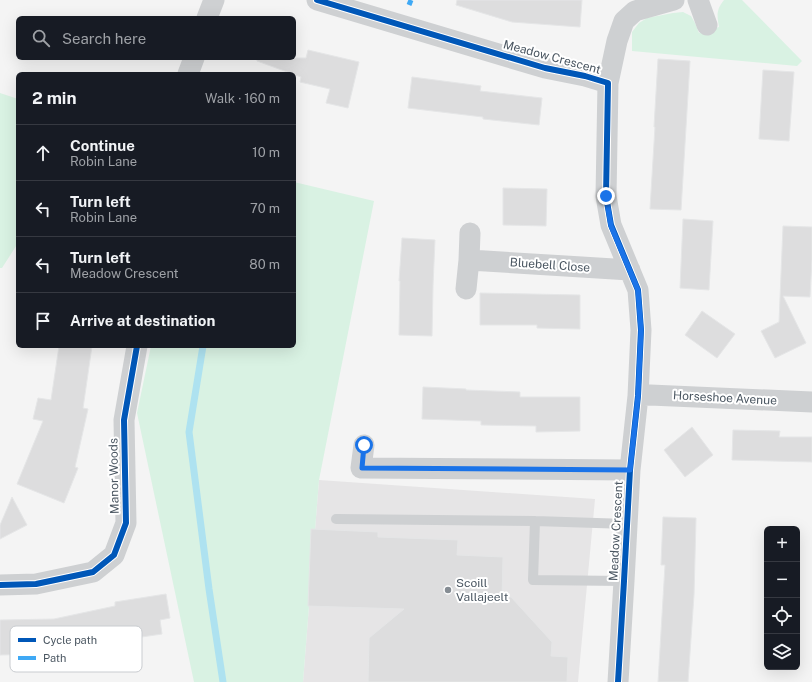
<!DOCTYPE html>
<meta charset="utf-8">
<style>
body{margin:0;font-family:"Public Sans",sans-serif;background:#20242c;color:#f1f3f6}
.controls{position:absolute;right:12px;bottom:12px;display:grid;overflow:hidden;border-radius:6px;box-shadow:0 4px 16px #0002}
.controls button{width:36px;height:36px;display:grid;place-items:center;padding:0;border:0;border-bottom:1px solid #363941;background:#171b24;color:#f1f3f6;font:20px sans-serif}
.stop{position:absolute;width:12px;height:12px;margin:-9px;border:3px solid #1a73e8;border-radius:50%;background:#fff}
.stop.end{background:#1a73e8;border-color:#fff;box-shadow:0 1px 4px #0008}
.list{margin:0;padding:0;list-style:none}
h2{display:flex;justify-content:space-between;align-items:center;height:52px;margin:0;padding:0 16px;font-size:17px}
h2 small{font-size:13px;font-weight:400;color:#9ea1a6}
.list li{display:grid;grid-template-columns:26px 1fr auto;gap:12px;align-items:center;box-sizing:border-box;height:56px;padding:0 16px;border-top:1px solid #363941}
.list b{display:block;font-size:15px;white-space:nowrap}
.list p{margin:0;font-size:13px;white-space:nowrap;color:#9ea1a6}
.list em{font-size:13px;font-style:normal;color:#9ea1a6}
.icon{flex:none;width:22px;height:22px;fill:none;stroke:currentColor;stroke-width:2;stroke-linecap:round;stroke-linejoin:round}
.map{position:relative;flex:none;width:812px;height:682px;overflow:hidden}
.search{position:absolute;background:#171b24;box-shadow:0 4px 16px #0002;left:16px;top:16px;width:280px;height:44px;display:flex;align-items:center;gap:10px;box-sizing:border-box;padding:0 14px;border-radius:6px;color:#9ea1a6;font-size:15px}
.panel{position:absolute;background:#171b24;box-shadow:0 4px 16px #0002;left:16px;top:72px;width:280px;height:276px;border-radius:6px}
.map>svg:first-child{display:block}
.education{fill:#e6e5e6}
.green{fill:#d9f2e3}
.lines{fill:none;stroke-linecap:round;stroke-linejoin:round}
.stream{stroke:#aee2f0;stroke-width:7}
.building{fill:#ddddde;stroke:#e5e6e7}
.service{stroke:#ced0d2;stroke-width:10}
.minor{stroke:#ced0d2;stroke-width:21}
.quiet{stroke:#3fa9f5;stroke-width:5;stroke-dasharray:10 5;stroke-linecap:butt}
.cycleway-casing{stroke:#fff;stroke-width:8}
.cycleway{stroke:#0057b8;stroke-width:6}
.route{stroke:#1a73e8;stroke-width:5}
.poi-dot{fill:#868d94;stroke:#fff;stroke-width:1.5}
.labels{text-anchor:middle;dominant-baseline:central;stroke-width:4;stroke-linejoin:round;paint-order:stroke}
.street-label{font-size:12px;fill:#4a5661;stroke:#fff}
.poi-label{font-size:12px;fill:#4a5661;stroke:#fff;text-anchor:start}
.key{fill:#fff;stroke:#c9ccd0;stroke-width:1}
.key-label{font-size:11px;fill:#4a5661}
</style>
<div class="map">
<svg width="812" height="682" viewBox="0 0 812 682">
<rect width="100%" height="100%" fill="#f4f4f4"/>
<path class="education" d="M 319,480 L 595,499 L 578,682 L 303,682 Z"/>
<path class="green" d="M 724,0 L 742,0 L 802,61 L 797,66 L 632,51 L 632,32 L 639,23 L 647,18 L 673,13 L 683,12 L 691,16 L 695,23 L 699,33 L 719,27 C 717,15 716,10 724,0 Z
M 0,93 L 18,99 L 18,243 L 2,268 L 0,268 Z
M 294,182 L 374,201 L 319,480 L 303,682 L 194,682 L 137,413 L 151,346 L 294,346 Z"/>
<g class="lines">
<path class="stream" d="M 203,346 L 189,432 L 209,589 L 223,682"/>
</g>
<path class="building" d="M 457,0 L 582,0 L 580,27 L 512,22 L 456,5 Z
M 308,50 L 359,62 L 348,108 L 326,103 L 330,89 L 300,82 L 301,77 L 257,61 L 257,58 L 306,58 Z
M 658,59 L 690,61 L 681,210 L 650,209 L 655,127 L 654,127 Z
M 763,70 L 794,72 L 789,141 L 759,139 Z
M 412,77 L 481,86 L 480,91 L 542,98 L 539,125 L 483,119 L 483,117 L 408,108 Z
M 503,188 L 547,189 L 546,226 L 503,225 Z
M 683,219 L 713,221 L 709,290 L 680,288 Z
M 783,226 L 812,227 L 812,259 L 810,297 L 783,296 L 806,343 L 775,358 L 761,331 L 779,322 Z
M 402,238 L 435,240 L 433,286 L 432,336 L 399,335 L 400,281 L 399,281 Z
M 480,293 L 580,295 L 580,329 L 537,328 L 537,325 L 480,325 Z
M 702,311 L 735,334 L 717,358 L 685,335 Z
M 59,346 L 92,346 L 83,408 L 88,409 L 75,467 L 78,468 L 64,503 L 17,484 L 43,421 L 33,419 L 38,398 L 51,400 Z
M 423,387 L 466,389 L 466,390 L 520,392 L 520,397 L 580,397 L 580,431 L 536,432 L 536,426 L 481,425 L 481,421 L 422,419 Z
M 692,427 L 713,455 L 685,477 L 664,450 Z
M 733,430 L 780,431 L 779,437 L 812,437 L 812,462 L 732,460 Z
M 12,497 L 27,525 L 0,539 L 0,525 Z
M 663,517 L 696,518 L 694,595 L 688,682 L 658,682 L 665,565 L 661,565 Z
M 311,529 L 378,532 L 378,537 L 458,540 L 457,555 L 503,557 L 502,597 L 511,597 L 552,642 L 551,656 L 568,657 L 567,682 L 368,682 L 369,638 L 404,609 L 308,606 Z
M 166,594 L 170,618 L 160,620 L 162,634 L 121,640 L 120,637 L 52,652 L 52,654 L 0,655 L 0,620 L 54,619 L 115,606 L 115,602 Z"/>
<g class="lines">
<path class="service" d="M 336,519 L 535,521 L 627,524
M 535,521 L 533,580 L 624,581"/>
<path class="minor" d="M 317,0 L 545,68 L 585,76 L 608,83 L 606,196 L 611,225 L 638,290 L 641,330 L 638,396 L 630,470 L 624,581 L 618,682
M 698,0 L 707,25
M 207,18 L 214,0
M 188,74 L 194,58
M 608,83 L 617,41 L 624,21 L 635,11 L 674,0
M 469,260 L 470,233
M 466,289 L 469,260 L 630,270
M 638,396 L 650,395 L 812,402
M 364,445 L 361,468 L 630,470
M 0,585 L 36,584 L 93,572 L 114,555 L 126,523 L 124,420 L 137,346"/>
<path class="quiet" d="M 409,5 L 411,0"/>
<g class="cycleway-casing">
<path id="cycleway" d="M 317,0 L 545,68 L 585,76 L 608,83 L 606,196 L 611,225 L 638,290 L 641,330 L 638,396 L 630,470 L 624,581 L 618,682
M 0,585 L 36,584 L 93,572 L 114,555 L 126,523 L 124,420 L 137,346"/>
</g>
<use href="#cycleway" class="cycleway"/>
</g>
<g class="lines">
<path class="route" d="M 364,445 L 362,468 L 630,470 L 638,396 L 641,330 L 638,290 L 611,226 L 606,196"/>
</g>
<circle class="poi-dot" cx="448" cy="590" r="4"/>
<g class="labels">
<g class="street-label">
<text transform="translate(552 57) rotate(15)">Meadow Crescent</text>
<text transform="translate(550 265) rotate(4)">Bluebell Close</text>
<text transform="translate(725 398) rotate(3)">Horseshoe Avenue</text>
<text transform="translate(114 476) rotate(-91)">Manor Woods</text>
<text transform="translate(616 531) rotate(-87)">Meadow Crescent</text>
</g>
<g class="poi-label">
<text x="456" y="583">Scoill<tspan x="456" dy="14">Vallajeelt</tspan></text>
</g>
</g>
<rect x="10" y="626" width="132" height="46" rx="6" class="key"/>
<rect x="18" y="638" width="18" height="4" fill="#0057b8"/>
<rect x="18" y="656" width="18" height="4" fill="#3fa9f5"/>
<g class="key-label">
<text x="43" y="644">Cycle path</text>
<text x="43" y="662">Path</text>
</g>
</svg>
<div class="controls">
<button>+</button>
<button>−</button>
<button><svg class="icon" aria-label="locate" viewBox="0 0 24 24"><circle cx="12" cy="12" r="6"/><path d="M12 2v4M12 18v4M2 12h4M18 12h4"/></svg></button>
<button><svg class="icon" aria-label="layers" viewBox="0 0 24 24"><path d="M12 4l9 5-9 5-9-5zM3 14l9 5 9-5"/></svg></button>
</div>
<div class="stop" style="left:364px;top:445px"></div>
<div class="stop end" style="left:606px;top:196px"></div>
<div class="search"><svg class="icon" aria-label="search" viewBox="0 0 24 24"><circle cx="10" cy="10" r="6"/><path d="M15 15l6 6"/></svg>Search here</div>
<section class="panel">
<h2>2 min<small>Walk · 160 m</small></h2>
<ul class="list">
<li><svg class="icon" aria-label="ahead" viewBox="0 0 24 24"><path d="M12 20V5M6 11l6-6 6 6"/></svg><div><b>Continue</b><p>Robin Lane</p></div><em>10 m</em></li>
<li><svg class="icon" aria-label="left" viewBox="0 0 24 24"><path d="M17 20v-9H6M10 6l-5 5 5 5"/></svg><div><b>Turn left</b><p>Robin Lane</p></div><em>70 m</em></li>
<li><svg class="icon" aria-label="left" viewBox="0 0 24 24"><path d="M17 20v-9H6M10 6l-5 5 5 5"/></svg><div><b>Turn left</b><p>Meadow Crescent</p></div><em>80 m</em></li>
<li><svg class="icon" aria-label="arrive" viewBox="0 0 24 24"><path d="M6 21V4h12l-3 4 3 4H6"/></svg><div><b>Arrive at destination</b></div></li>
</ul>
</section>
</div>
